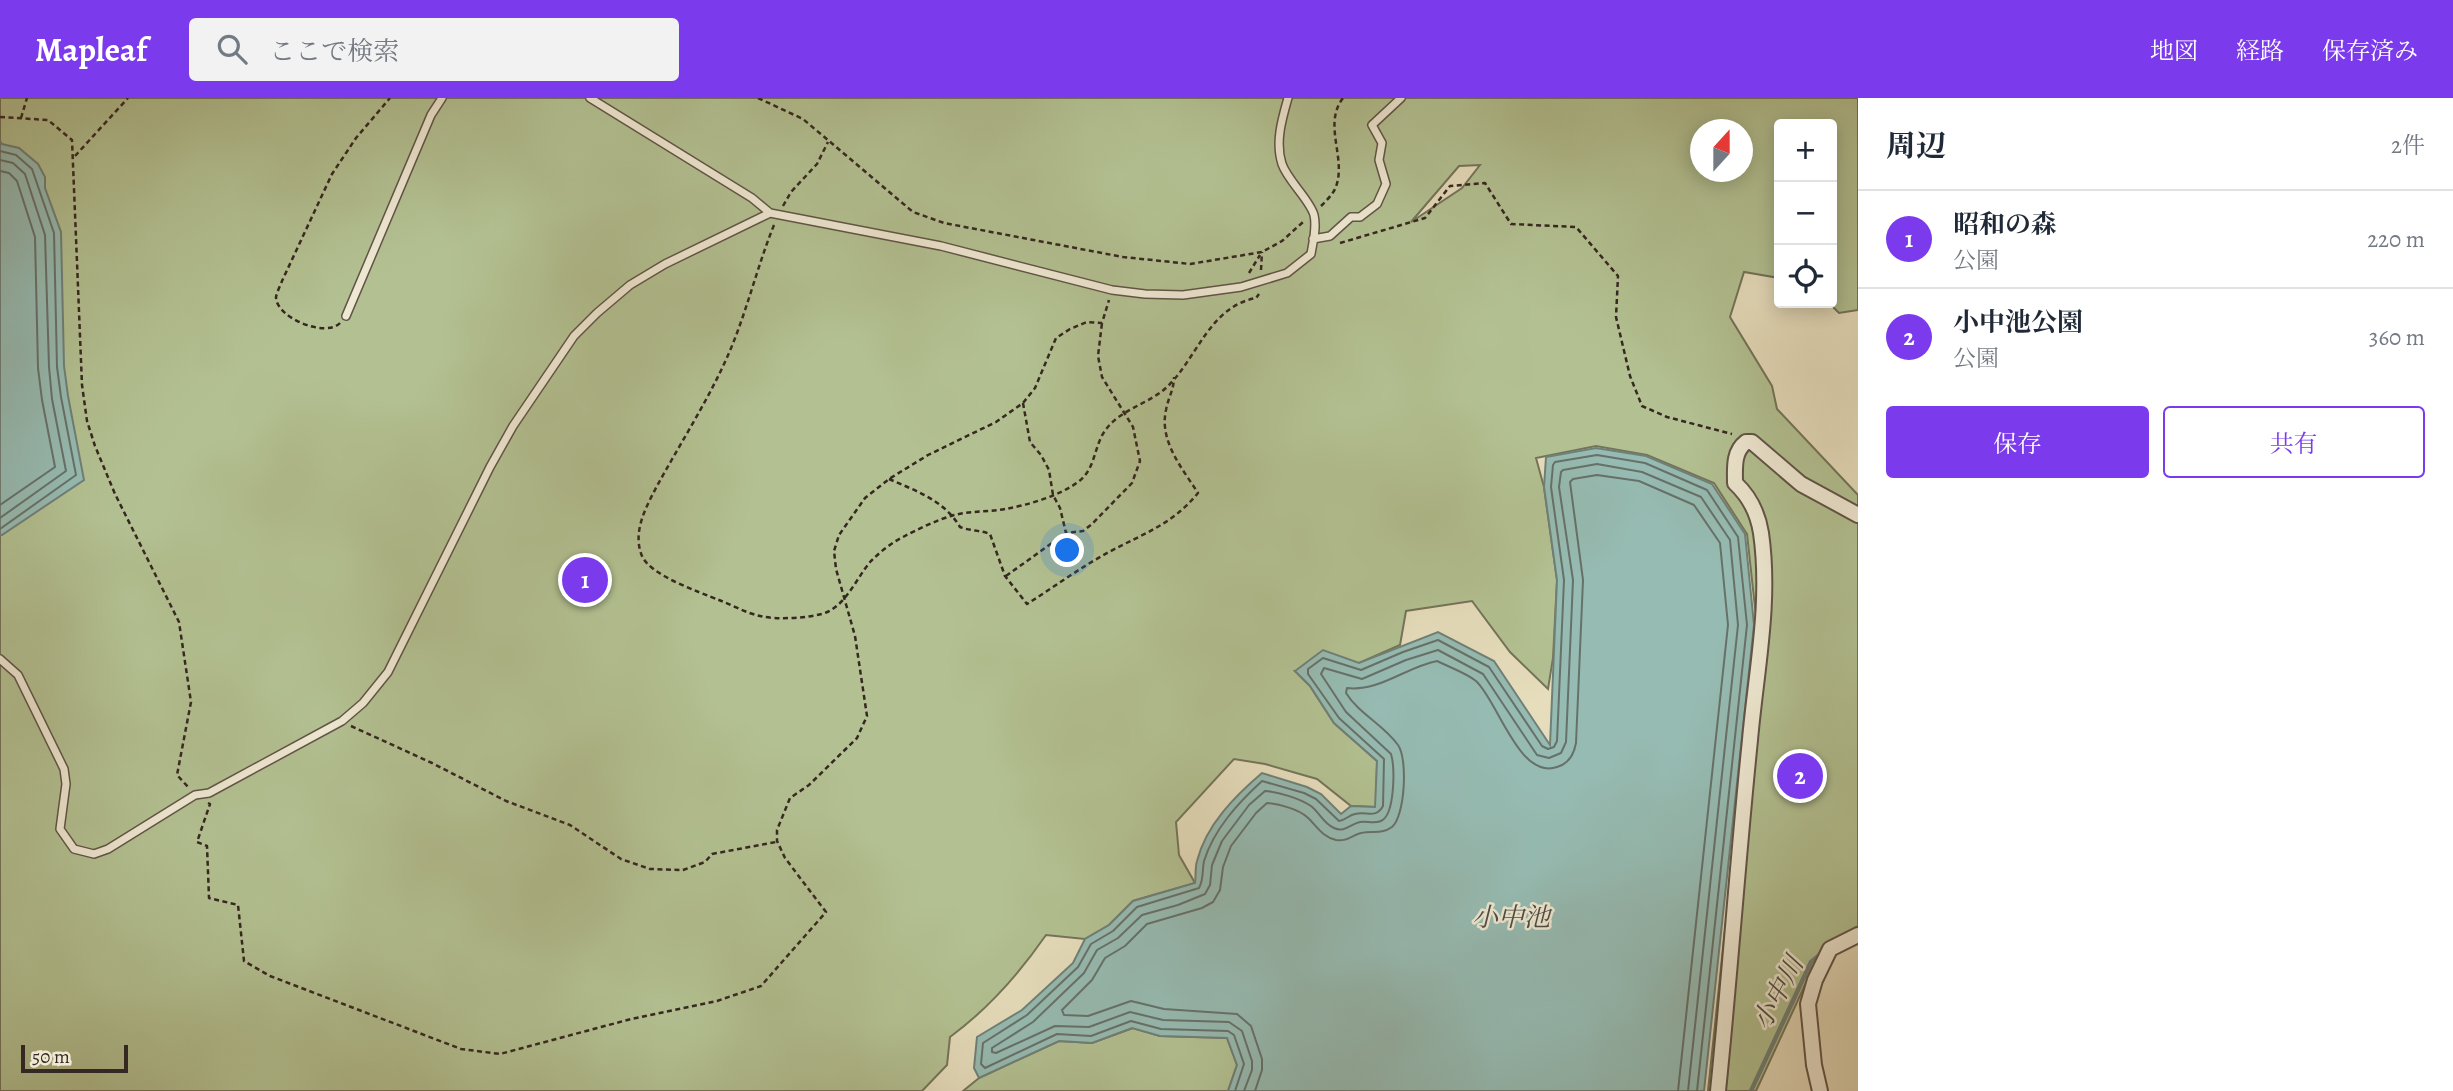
<!DOCTYPE html>
<html lang="ja">
<meta charset="utf-8">
<style>
body{margin:0;font-family:Alegreya,"Noto Serif JP",serif;background:#f2f2f3;color:#1f2937}
.controls{position:absolute;right:21px;top:21px;display:grid;overflow:hidden;border-radius:7px;box-shadow:0 4px 18px #0003}
.controls button{width:63px;height:63px;display:grid;place-items:center;padding:0;border:0;border-bottom:2px solid #e0e1e3;background:#fff;color:#1f2937;font:35px sans-serif}
.compass{position:absolute;left:1690px;top:21px;width:63px;height:63px;border-radius:50%;background:#fff;box-shadow:0 4px 18px #0003;rotate:21deg}
.scale{position:absolute;left:21px;bottom:18px;width:107px;box-sizing:border-box;padding-left:7px;border:4px solid #352721;border-top:0;font-size:19px;line-height:24px;white-space:nowrap;color:#352721;-webkit-text-stroke:5px #efe9d3;paint-order:stroke}
.you{position:absolute;left:1068px;top:453px;width:24px;height:24px;margin:-18px;border:5px solid #fff;border-radius:50%;background:#1a73e8;box-shadow:0 0 0 10px #1a73e833}
.badge{display:grid;place-items:center;width:46px;height:46px;border-radius:50%;background:#7c3aed;color:#fff;font-size:23px;font-weight:700}
.pin{position:absolute;translate:-50% -50%;border:4px solid #fff;box-shadow:0 2px 7px #0006}
.list{margin:0;padding:0;list-style:none}
h2{display:flex;justify-content:space-between;align-items:center;height:91px;margin:0;padding:0 28px;font-size:30px}
h2 small{font-size:23px;font-weight:400;color:#747a83}
.list li{display:grid;grid-template-columns:46px 1fr auto;gap:21px;align-items:center;box-sizing:border-box;height:98px;padding:0 28px;border-top:2px solid #e0e1e3}
.list b{display:block;font-size:26px;white-space:nowrap}
.list p{margin:0;font-size:23px;white-space:nowrap;color:#747a83}
.list em{font-size:23px;font-style:normal;color:#747a83}
.actions{display:flex;gap:14px;padding:21px 28px}
.actions a{flex:1;padding:16px 0;border:2px solid #7c3aed;border-radius:7px;text-align:center;font-size:24px;color:#7c3aed}
.actions .main{background:#7c3aed;color:#fff}
.icon{flex:none;width:38px;height:38px;fill:none;stroke:currentColor;stroke-width:2;stroke-linecap:round;stroke-linejoin:round}
.map{position:relative;flex:none;width:1858px;height:993px;overflow:hidden}
header{display:flex;align-items:center;gap:42px;box-sizing:border-box;height:98px;padding:0 35px;background:#7c3aed;color:#fff}
header strong{font-size:33px}
nav{display:flex;gap:38px;margin-inline-start:auto;font-size:24px}
.search{width:490px;height:63px;background:#f2f2f3;display:flex;align-items:center;gap:18px;box-sizing:border-box;padding:0 24px;border-radius:7px;color:#747a83;font-size:26px}
main{display:flex}
aside{flex:1;background:#fff}
.map>svg:first-child{display:block}
.green{fill:#b3c192;stroke:#74745a;stroke-width:2;fill-rule:evenodd}
.water{fill:#96bbb2;stroke:#6f8078;stroke-width:2}
.lines{fill:none;stroke-linecap:round;stroke-linejoin:round}
.shore{stroke:#66716a;stroke-width:2}
.stream{stroke:#6f8078;stroke-width:4.5}
.service-casing{stroke:#615448;stroke-width:10}
.minor-casing{stroke:#615448;stroke-width:18}
.path{stroke:#352721;stroke-width:2.5;stroke-dasharray:5 3.5;stroke-linecap:butt}
.service{stroke:#efe9d3;stroke-width:7}
.minor{stroke:#efe9d3;stroke-width:14}
.labels{text-anchor:middle;dominant-baseline:central;stroke-width:5;stroke-linejoin:round;paint-order:stroke}
.water-label{font-size:26px;font-style:italic;fill:#4d4c45;stroke:#efe9d3}
</style>
<header>
<strong>Mapleaf</strong>
<div class="search"><svg class="icon" aria-label="search" viewBox="0 0 24 24"><circle cx="10" cy="10" r="6"/><path d="M15 15l6 6"/></svg>ここで検索</div>
<nav><a>地図</a><a>経路</a><a>保存済み</a></nav>
</header>
<main>
<div class="map">
<svg width="1858" height="993" viewBox="0 0 1858 993">
<rect width="100%" height="100%" fill="#e6ddbc"/>
<filter id="stains"><feTurbulence type="fractalNoise" baseFrequency=".00286" numOctaves="4"/><feColorMatrix values="0 0 0 0 .2 0 0 0 0 .09 0 0 0 0 .02 0 0 0 .5 -.17"/></filter>
<radialGradient id="worn" r=".72"><stop offset=".6" stop-color="#630" stop-opacity="0"/><stop offset="1" stop-color="#630" stop-opacity=".3"/></radialGradient>
<path class="green" d="M 0,0 L 1858,0 L 1858,212 L 1839,215 L 1829,205 L 1832,205 L 1832,26 L 1779,26 L 1779,180 L 1744,174 L 1730,219 L 1772,288 L 1777,311 L 1858,397 L 1858,828 L 1823,848 L 1756,993 L 1708,993 L 1757,528 L 1747,436 L 1714,385 L 1647,357 L 1596,348 L 1536,360 L 1544,389 L 1557,482 L 1553,560 L 1548,591 L 1510,554 L 1472,503 L 1406,513 L 1400,547 L 1359,565 L 1295,573 L 1310,588 L 1334,625 L 1377,663 L 1376,709 L 1351,708 L 1317,681 L 1265,666 L 1234,661 L 1176,724 L 1179,757 L 1195,785 L 1133,803 L 1109,827 L 1085,841 L 1046,837 C 1019,876 988,911 950,939 L 947,967 L 922,993 L 0,993 ZM 1700,32 L 1742,32 L 1742,74 L 1700,74 ZM 1480,67 L 1462,90 L 1411,124 L 1459,68 Z
M 1133,930 L 1160,938 L 1227,940 L 1237,967 L 1228,993 L 963,993 L 979,980 L 1059,943 L 1092,945 Z"/>
<path class="water" d="M 0,43 L 2,46 L 19,50 L 38,66 L 45,79 L 45,90 L 61,134 L 64,268 L 68,298 L 84,382 L 2,437 L 0,437 Z
M 1596,350 L 1646,358 L 1712,386 L 1745,436 L 1754,527 L 1704,993 L 1228,993 L 1237,967 L 1227,940 L 1160,938 L 1132,930 L 1092,945 L 1059,943 L 979,980 L 974,970 L 977,939 L 1022,912 L 1073,865 L 1085,841 L 1109,827 L 1133,803 L 1195,785 C 1196,778 1195,769 1197,763 C 1206,727 1235,698 1262,675 L 1307,689 L 1321,696 L 1341,716 L 1351,708 L 1375,709 L 1377,663 L 1334,625 L 1310,588 L 1295,573 L 1323,552 L 1359,565 L 1438,534 L 1494,563 L 1550,647 L 1557,482 L 1544,389 L 1546,359 Z"/>
<g class="lines">
<path class="shore" d="M 0,53 L 16,57 L 32,71 L 54,135 L 57,269 L 61,299 L 76,377 L 0,431
M 0,62 L 13,65 L 25,76 L 45,137 L 49,269 L 52,301 L 66,373 L 0,420
M 0,73 L 9,75 L 17,83 L 35,139 L 38,270 L 42,302 L 55,369 L 0,407
M 1235,993 L 1244,966 L 1234,937 L 1228,933 L 1161,931 L 1131,923 L 1091,938 L 1057,936 L 985,970 L 981,966 L 983,945 L 1027,917 L 1078,869 L 1091,846 L 1113,833 L 1137,809 L 1199,790 C 1204,781 1202,772 1204,763 C 1214,731 1238,705 1262,683 L 1304,695 L 1316,701 L 1339,723 C 1346,722 1349,717 1355,716 C 1367,713 1376,721 1383,708 L 1384,661 L 1339,620 L 1308,576 L 1308,571 L 1323,560 L 1361,572 L 1403,554 L 1438,542 L 1489,569 L 1542,648 L 1548,651 L 1554,649 L 1557,643 L 1564,482 L 1551,389 L 1553,367 L 1555,364 L 1597,357 L 1645,365 L 1707,392 L 1738,439 L 1747,527 L 1697,993
M 1244,993 L 1252,972 L 1252,963 L 1242,933 L 1229,924 L 1163,922 L 1130,914 L 1089,929 L 1055,928 L 996,955 L 992,954 L 992,950 L 1033,924 L 1084,875 L 1097,852 L 1118,840 L 1142,817 L 1178,807 L 1205,796 L 1210,787 L 1212,767 L 1222,743 L 1249,707 L 1265,693 C 1278,694 1299,700 1311,708 C 1319,714 1324,726 1334,730 C 1345,735 1350,726 1360,724 C 1367,723 1374,726 1381,723 C 1395,717 1395,670 1391,656 L 1346,614 L 1321,576 L 1324,570 L 1362,581 L 1406,562 L 1438,552 L 1483,576 L 1537,657 L 1549,660 L 1561,655 L 1566,644 L 1573,482 L 1559,389 L 1561,374 L 1563,372 L 1597,366 L 1642,374 L 1701,399 L 1730,442 L 1738,527 L 1688,993
M 1255,993 L 1262,972 L 1262,961 L 1251,928 L 1237,916 L 1164,911 L 1131,903 L 1088,918 L 1064,917 L 1062,912 L 1092,882 L 1105,860 L 1125,848 L 1147,826 L 1202,810 L 1213,804 L 1220,792 L 1223,769 L 1231,748 L 1256,715 L 1267,705 C 1279,706 1298,711 1307,719 C 1316,727 1322,739 1336,742 C 1347,744 1352,737 1361,735 C 1372,732 1381,737 1392,729 C 1405,718 1408,661 1398,647 C 1384,627 1359,616 1346,595 L 1347,590 C 1379,594 1406,569 1437,563 C 1449,569 1466,575 1476,583 C 1498,603 1519,682 1557,669 C 1568,666 1574,656 1576,645 L 1583,482 L 1570,384 L 1573,381 L 1597,377 L 1639,383 L 1694,407 L 1720,445 L 1728,527 L 1678,993"/>
<path class="stream" d="M 1751,993 L 1811,864 L 1822,855"/>
<g class="service-casing">
<path id="service" d="M 590,0 L 752,100 L 770,115
M 1313,141 L 1330,138 L 1351,119 L 1360,119 L 1377,106 L 1386,86 L 1379,62 L 1382,45 L 1372,27 L 1401,0
M 346,218 L 431,17 L 442,0
M 0,561 L 18,577 L 64,671 L 66,686 L 60,731 L 74,751 L 94,756 L 108,751 L 195,697 L 209,695 L 342,623 L 363,605 L 388,574 L 490,369 L 513,328 L 574,238 L 597,215 L 630,187 L 665,166 L 770,115 L 941,148 L 1112,192 L 1145,196 L 1183,197 L 1241,189 L 1287,175 L 1311,156 C 1313,143 1317,130 1314,117 C 1310,102 1288,83 1282,66 C 1275,44 1282,21 1288,0"/>
</g>
<g class="minor-casing">
<path id="minor" d="M 1718,993 C 1730,876 1738,759 1750,642 C 1756,573 1771,505 1761,435 C 1758,416 1749,398 1735,385 C 1735,370 1733,354 1746,344 L 1752,344 L 1801,386 L 1858,417
M 1820,993 L 1814,967 L 1808,906 L 1815,882 L 1830,851 L 1858,837"/>
</g>
<path class="path" d="M 758,0 L 803,21 L 913,114 L 944,125 L 1123,159 L 1190,166 L 1262,154 L 1282,143 L 1303,124
M 0,19 L 48,22 L 72,42 L 82,287 L 87,323 L 95,348 L 115,396 L 179,524 L 191,604 L 177,677 L 189,690
M 21,20 L 27,0
M 75,58 L 128,0
M 783,108 L 791,94 L 817,66 L 828,44
M 1321,108 C 1326,103 1332,97 1335,91 C 1348,62 1322,27 1343,0
M 774,127 C 757,169 747,213 729,255 C 709,301 681,344 657,388 C 646,409 632,434 642,458 C 650,477 699,494 719,502 C 732,507 746,515 760,518 C 778,522 805,520 822,516 C 846,509 856,480 871,463 C 880,454 891,445 903,439 C 918,431 937,422 954,417 C 971,413 988,414 1005,411 C 1028,407 1059,398 1078,384 C 1097,370 1093,347 1107,330 C 1122,311 1150,305 1167,289 C 1198,259 1209,209 1256,200 L 1259,196
M 1340,145 L 1425,120 L 1450,88 L 1485,85 L 1511,126 L 1576,129 L 1618,178 L 1616,219 L 1630,278 L 1642,308 L 1667,319 L 1732,336
M 1261,172 L 1262,154
M 1249,175 L 1260,157
M 340,225 C 326,240 276,220 276,199 C 277,194 280,188 282,183 L 332,76 L 356,40 L 390,0
M 1023,305 L 1030,344 L 1041,357 L 1049,372 L 1053,397 L 1060,410 L 1066,435 L 1083,433 L 1092,426 L 1132,385 L 1140,363 L 1133,329 L 1102,279 L 1098,258 L 1102,225
M 889,381 C 916,393 944,402 960,429 C 970,433 980,432 990,436 L 1005,478 L 1027,506 C 1054,489 1081,469 1109,454 C 1144,435 1172,427 1198,395 C 1182,370 1159,343 1166,312 C 1168,300 1174,292 1174,279
M 1006,478 L 1066,435
M 351,628 L 432,665 L 506,703 L 570,727 L 621,761 L 650,771 L 683,772 L 705,764 L 712,756 L 776,744
M 208,705 L 210,706 L 197,744 L 207,748 L 209,800 L 238,807 L 244,863 L 270,878 L 461,951 L 500,956 L 631,921 L 717,903 L 761,888 L 826,814 L 785,760 L 777,743 L 777,732 L 790,700 L 809,687 L 857,640 L 867,618 L 855,538 L 836,471 L 834,453 L 839,437 L 865,400 L 889,381 L 928,357 L 996,324 L 1023,305 L 1035,290 L 1056,240 L 1070,231 L 1087,224 L 1102,225 L 1109,202"/>
<use href="#service" class="service"/>
<use href="#minor" class="minor"/>
</g>
<g class="labels">
<g class="water-label">
<text x="1511" y="819">小中池</text>
<text transform="translate(1778 895) rotate(-62)">小中川</text>
</g>
</g>
<rect width="100%" height="100%" filter="url(#stains)"/>
<rect width="100%" height="100%" fill="url(#worn)"/>
</svg>
<div class="controls">
<button>+</button>
<button>−</button>
<button><svg class="icon" aria-label="locate" viewBox="0 0 24 24"><circle cx="12" cy="12" r="6"/><path d="M12 2v4M12 18v4M2 12h4M18 12h4"/></svg></button>
</div>
<svg class="compass" viewBox="-18 -18 36 36"><path d="M0-13l5 13h-10z" fill="#e53935"/><path d="M0 13l5-13h-10z" fill="#747a83"/></svg>
<div class="scale">50 m</div>
<div class="you"></div>
<div class="pin badge" style="left:585px;top:482px">1</div>
<div class="pin badge" style="left:1800px;top:678px">2</div>
</div>
<aside>
<h2>周辺<small>2件</small></h2>
<ul class="list">
<li><span class="badge">1</span><div><b>昭和の森</b><p>公園</p></div><em>220 m</em></li>
<li><span class="badge">2</span><div><b>小中池公園</b><p>公園</p></div><em>360 m</em></li>
</ul>
<div class="actions"><a class="main">保存</a><a>共有</a></div>
</aside>
</main>
